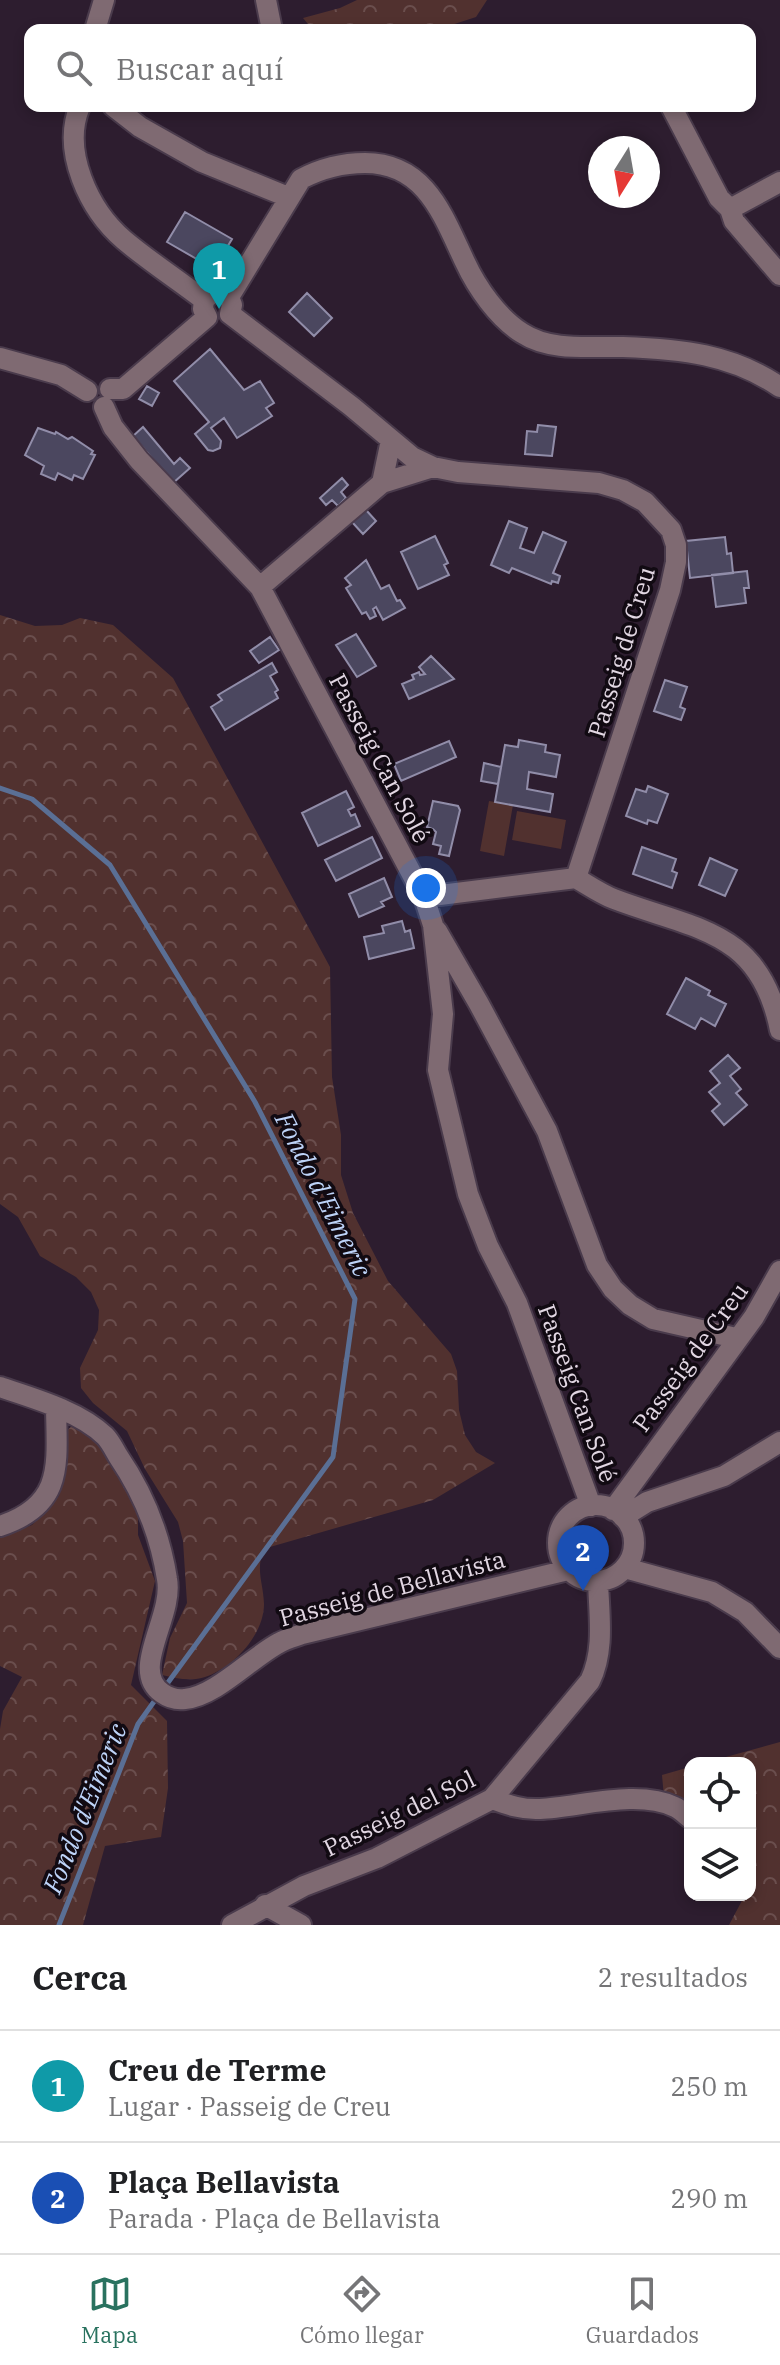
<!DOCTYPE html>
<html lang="es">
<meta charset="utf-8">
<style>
body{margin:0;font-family:"IBM Plex Serif",serif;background:#f2f2f2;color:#202124}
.controls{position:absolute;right:24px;bottom:24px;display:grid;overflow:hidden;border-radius:16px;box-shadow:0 4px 12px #0003}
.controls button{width:72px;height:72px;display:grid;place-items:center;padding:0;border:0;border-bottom:2px solid #e0e0e0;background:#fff;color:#202124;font:40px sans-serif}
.compass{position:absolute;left:588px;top:136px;width:72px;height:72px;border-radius:50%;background:#fff;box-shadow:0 4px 12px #0003;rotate:191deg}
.you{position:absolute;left:426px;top:888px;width:28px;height:28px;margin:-20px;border:6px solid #fff;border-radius:50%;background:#1a73e8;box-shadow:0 0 0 12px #1a73e833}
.badge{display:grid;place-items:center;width:52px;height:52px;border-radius:50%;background:#29725f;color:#fff;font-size:26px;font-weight:700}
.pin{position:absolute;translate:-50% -66px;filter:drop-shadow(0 2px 4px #0008)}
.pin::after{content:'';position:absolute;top:42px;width:28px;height:24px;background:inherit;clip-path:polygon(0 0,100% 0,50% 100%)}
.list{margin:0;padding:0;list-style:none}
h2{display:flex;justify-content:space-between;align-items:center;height:104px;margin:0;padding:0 32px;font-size:34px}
h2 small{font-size:26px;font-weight:400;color:#757577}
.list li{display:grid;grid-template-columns:52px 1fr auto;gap:24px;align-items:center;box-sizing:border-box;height:112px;padding:0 32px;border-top:2px solid #e0e0e0}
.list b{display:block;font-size:30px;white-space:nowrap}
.list p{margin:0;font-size:26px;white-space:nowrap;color:#757577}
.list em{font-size:26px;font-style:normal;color:#757577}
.icon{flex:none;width:44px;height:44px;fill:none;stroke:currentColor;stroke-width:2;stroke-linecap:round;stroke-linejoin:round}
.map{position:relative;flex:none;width:780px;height:1925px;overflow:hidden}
.search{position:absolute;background:#fff;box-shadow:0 4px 12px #0003;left:24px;right:24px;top:24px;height:88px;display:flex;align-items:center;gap:20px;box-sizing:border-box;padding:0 28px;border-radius:16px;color:#757577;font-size:30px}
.sheet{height:328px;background:#fff}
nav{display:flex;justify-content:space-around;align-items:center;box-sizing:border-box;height:112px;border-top:2px solid #e0e0e0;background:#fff;font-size:22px;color:#757577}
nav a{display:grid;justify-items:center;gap:4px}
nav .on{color:#29725f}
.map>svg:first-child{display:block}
.grass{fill:#51312f}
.forest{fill:url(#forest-crowns)}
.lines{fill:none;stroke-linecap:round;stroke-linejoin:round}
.stream{stroke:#5a6f95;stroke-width:5}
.building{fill:#4b475f;stroke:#918da9;stroke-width:2}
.minor-casing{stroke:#4a3b4c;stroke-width:24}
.minor{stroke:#7f6a72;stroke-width:20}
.labels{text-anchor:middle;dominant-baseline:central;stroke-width:7;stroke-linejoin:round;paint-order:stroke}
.street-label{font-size:24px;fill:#e2d7e3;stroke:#110a12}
.water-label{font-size:26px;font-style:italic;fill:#bdd3f8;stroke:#110a12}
</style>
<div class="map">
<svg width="780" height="1925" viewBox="0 0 780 1925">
<defs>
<pattern id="forest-crowns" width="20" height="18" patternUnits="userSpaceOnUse" patternTransform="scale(2)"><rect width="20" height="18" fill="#51312f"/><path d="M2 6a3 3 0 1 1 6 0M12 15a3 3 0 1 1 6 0" fill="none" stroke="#6a4e4d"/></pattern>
</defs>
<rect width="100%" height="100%" fill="#2d1d2f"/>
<path class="grass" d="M 489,801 L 513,805 L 504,856 L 480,851 Z
M 517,811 L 566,820 L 561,849 L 512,840 Z"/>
<path class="forest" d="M 357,0 L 487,0 L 476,17 L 436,30 L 313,30 L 303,18 L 340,8 Z
M 0,615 L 35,626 L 62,625 L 80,618 L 113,625 L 173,678 L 330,967 L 332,1077 L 341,1135 L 341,1175 L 353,1213 L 388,1281 L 451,1354 L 457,1371 L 459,1410 L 465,1435 L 476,1452 L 495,1463 L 433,1500 L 263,1549 C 256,1573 263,1581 264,1604 C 264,1635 233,1668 205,1677 C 191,1682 175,1678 162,1675 L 170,1638 L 187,1603 L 183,1541 L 178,1522 L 145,1469 L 127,1431 L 93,1403 L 81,1388 L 80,1368 L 98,1330 L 99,1310 L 91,1292 L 76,1277 L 40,1256 L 18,1217 L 0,1204 Z
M 73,1425 L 100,1440 L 138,1505 L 138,1535 L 155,1581 L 131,1685 L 167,1721 L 168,1788 L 161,1837 L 105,1846 L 83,1925 L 0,1925 L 0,1729 L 3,1711 L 22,1677 L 0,1666 L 0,1538 L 32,1525 L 59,1496 L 68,1460 L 63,1434 Z
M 780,1742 L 780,1925 L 729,1925 L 745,1895 L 750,1895 L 750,1763 L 704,1763 Z
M 690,1767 L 690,1810 L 664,1797 L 662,1775 Z"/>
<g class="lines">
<path class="stream" d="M 0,788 L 32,799 L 110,865 L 255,1102 L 355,1299 L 333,1457 L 164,1688
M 59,1925 L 138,1724 L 158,1696"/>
</g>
<path class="building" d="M 185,212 L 232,239 L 214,269 L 167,242 Z
M 307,293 L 332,318 L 314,336 L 289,312 Z
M 210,349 L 244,390 L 260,381 L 274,403 L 266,408 L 272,416 L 237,438 L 224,418 L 211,428 L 221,441 L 220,448 L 213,451 L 208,450 L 195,434 L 209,422 L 174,381 Z
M 147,386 L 159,393 L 152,406 L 139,399 Z
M 538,425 L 556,427 L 552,456 L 525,454 L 527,431 L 537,432 Z
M 143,427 L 174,464 L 180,458 L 190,468 L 173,483 L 133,436 Z
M 38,428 L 55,434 L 56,432 L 68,439 L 72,437 L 93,451 L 91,454 L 95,455 L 83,479 L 74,475 L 72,480 L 58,473 L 55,480 L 41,474 L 44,466 L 25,455 Z
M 342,478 L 348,485 L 341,492 L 346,498 L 338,506 L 332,500 L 326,505 L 320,498 Z
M 366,510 L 376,521 L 363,534 L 352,522 Z
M 509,521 L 527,528 L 520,548 L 534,553 L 543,532 L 566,542 L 553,573 L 560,576 L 558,583 L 552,581 L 551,584 L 512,568 L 509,573 L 491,565 Z
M 435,536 L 448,563 L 444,565 L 449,575 L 418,589 L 401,552 Z
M 725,537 L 727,554 L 731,553 L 733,573 L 690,578 L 686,541 Z
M 366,560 L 381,589 L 389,585 L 397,601 L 400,600 L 405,608 L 383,620 L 376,607 L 373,609 L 376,616 L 370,619 L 366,612 L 362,614 L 346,588 L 351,585 L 345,578 Z
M 747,571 L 749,588 L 744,588 L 746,603 L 716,607 L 712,575 Z
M 356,634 L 376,666 L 357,677 L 336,645 Z
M 270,637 L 279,650 L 259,663 L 250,651 Z
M 431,656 L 454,679 L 409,699 L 402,684 L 414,679 L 412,675 L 419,672 L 420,675 L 425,674 L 419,667 Z
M 272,663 L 277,672 L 270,676 L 278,690 L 275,692 L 278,698 L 225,730 L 211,707 L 222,700 L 218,695 Z
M 665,680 L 687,687 L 680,707 L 685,709 L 681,720 L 654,711 Z
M 519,740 L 546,745 L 545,752 L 560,755 L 556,777 L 529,772 L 527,789 L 553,794 L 550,812 L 495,802 L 505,745 L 518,747 Z
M 449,741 L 456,757 L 401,781 L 394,764 Z
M 484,763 L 501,767 L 498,784 L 481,781 Z
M 648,786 L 668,794 L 657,823 L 648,820 L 647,824 L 626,816 L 636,789 L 646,792 Z
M 346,791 L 354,807 L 348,810 L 351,816 L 355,814 L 360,826 L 318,846 L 302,813 Z
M 433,801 L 458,806 L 460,810 L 449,856 L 439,854 L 441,846 L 433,844 L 436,832 L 433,829 L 427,827 Z
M 372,837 L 382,858 L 336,881 L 325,860 Z
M 642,847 L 676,859 L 672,871 L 677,873 L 672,888 L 633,874 Z
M 710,858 L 737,870 L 725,896 L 699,885 Z
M 384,878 L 392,897 L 381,902 L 384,906 L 359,917 L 349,894 Z
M 402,921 L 405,932 L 410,930 L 414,948 L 369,959 L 364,937 L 384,933 L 382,926 Z
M 686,978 L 710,991 L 708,995 L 726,1004 L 715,1026 L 701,1018 L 695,1029 L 667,1014 Z
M 728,1055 L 740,1068 L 730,1076 L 741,1089 L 736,1093 L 747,1105 L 724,1125 L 712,1111 L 720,1104 L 709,1092 L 720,1083 L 710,1071 Z"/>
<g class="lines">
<g class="minor-casing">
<path id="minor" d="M 266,0 L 272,30
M 95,30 L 104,0
M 80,106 C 61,151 89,210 124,240 C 149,261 178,280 204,300
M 113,106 L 140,127 L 202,162 L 288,197
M 671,106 L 719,198 L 730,209 L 734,221 L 780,275
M 730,209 L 780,182
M 229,297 L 232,305 L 230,314 L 351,406 L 412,457 L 433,467 L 458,472 L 599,483 L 623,490 L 645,502 L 671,530 L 676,545 L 676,562 L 670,590 L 576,878
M 229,297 L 301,179 C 320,169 342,163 365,163 C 426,163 443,216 465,262 C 477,288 498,318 522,333 C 551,352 591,346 623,347 C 681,349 732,354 780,387
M 0,358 L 61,375 L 87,391
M 110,389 L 123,389 L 207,317 L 203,309 L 204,300 L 212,293
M 104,407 L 113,427 L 139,460 L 260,587 L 424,897 L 433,925 L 443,1014 L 438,1070 L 468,1194 L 488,1246 L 517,1303 L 591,1506
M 382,483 L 433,467
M 260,587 L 382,483 L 391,440
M 576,878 C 588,885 601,894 614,899 C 695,930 760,929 780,1030
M 424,897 L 576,878
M 437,931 L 479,1004 L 547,1131 L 597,1265 L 613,1289 L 630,1305 L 653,1319 L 736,1338
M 0,1387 C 33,1398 79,1411 105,1436 C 110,1441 114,1449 118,1456 C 144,1494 160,1534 167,1579 C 174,1617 129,1670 162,1693 C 169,1698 177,1700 185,1699 C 216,1696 252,1657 279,1643 C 286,1639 294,1637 302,1634 L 568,1570
M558 1543a38 38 0 1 1 76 0a38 38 0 1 1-76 0Z
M 613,1510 L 754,1317 L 780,1271
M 623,1517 L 647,1502 L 724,1476 L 780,1442
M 0,1526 C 64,1505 57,1465 56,1408
M 625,1568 L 712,1592 L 745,1612 L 780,1648
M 492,1799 C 508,1805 523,1810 540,1809 C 580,1807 638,1789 675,1807 C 680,1809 686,1815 690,1818
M 265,1905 L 301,1925
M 232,1925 L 304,1886 L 377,1858 L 492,1799 L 590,1681 C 605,1650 599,1615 598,1581"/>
</g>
<use href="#minor" class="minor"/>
</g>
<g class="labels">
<g class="street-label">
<text transform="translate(621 652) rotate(-73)">Passeig de Creu</text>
<text transform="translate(380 758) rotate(62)">Passeig Can Solé</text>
<text transform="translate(690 1357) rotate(-54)">Passeig de Creu</text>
<text transform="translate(578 1393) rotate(70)">Passeig Can Solé</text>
<text transform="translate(392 1588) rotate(-15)">Passeig de Bellavista</text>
<text transform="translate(399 1813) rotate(-26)">Passeig del Sol</text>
</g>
<g class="water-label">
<text transform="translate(324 1194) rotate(63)">Fondo d'Eimeric</text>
<text transform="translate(84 1808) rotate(-68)">Fondo d'Eimeric</text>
</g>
</g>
</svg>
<div class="controls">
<button><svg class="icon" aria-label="locate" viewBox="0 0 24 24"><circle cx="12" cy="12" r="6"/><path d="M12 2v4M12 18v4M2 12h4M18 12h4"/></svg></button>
<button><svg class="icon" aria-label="layers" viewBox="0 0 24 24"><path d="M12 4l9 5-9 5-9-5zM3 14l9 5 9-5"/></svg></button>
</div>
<svg class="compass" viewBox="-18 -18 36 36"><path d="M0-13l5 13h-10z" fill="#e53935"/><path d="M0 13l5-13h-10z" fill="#757577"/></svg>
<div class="you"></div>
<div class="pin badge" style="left:219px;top:309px;background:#0f9aa8">1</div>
<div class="pin badge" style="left:583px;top:1591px;background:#1a4fb4">2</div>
<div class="search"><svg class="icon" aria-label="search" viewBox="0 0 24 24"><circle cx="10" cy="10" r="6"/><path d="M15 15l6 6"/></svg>Buscar aquí</div>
</div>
<section class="sheet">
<h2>Cerca<small>2 resultados</small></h2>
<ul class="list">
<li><span class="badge" style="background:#0f9aa8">1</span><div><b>Creu de Terme</b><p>Lugar · Passeig de Creu</p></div><em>250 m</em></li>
<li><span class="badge" style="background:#1a4fb4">2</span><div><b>Plaça Bellavista</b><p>Parada · Plaça de Bellavista</p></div><em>290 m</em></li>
</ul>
</section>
<nav>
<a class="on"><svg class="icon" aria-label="map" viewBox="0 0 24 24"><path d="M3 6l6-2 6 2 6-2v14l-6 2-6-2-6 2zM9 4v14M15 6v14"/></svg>Mapa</a>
<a><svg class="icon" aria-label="directions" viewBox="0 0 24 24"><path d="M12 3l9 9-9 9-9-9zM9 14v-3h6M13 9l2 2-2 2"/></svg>Cómo llegar</a>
<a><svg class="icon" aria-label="saved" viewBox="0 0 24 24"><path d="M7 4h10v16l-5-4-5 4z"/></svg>Guardados</a>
</nav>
